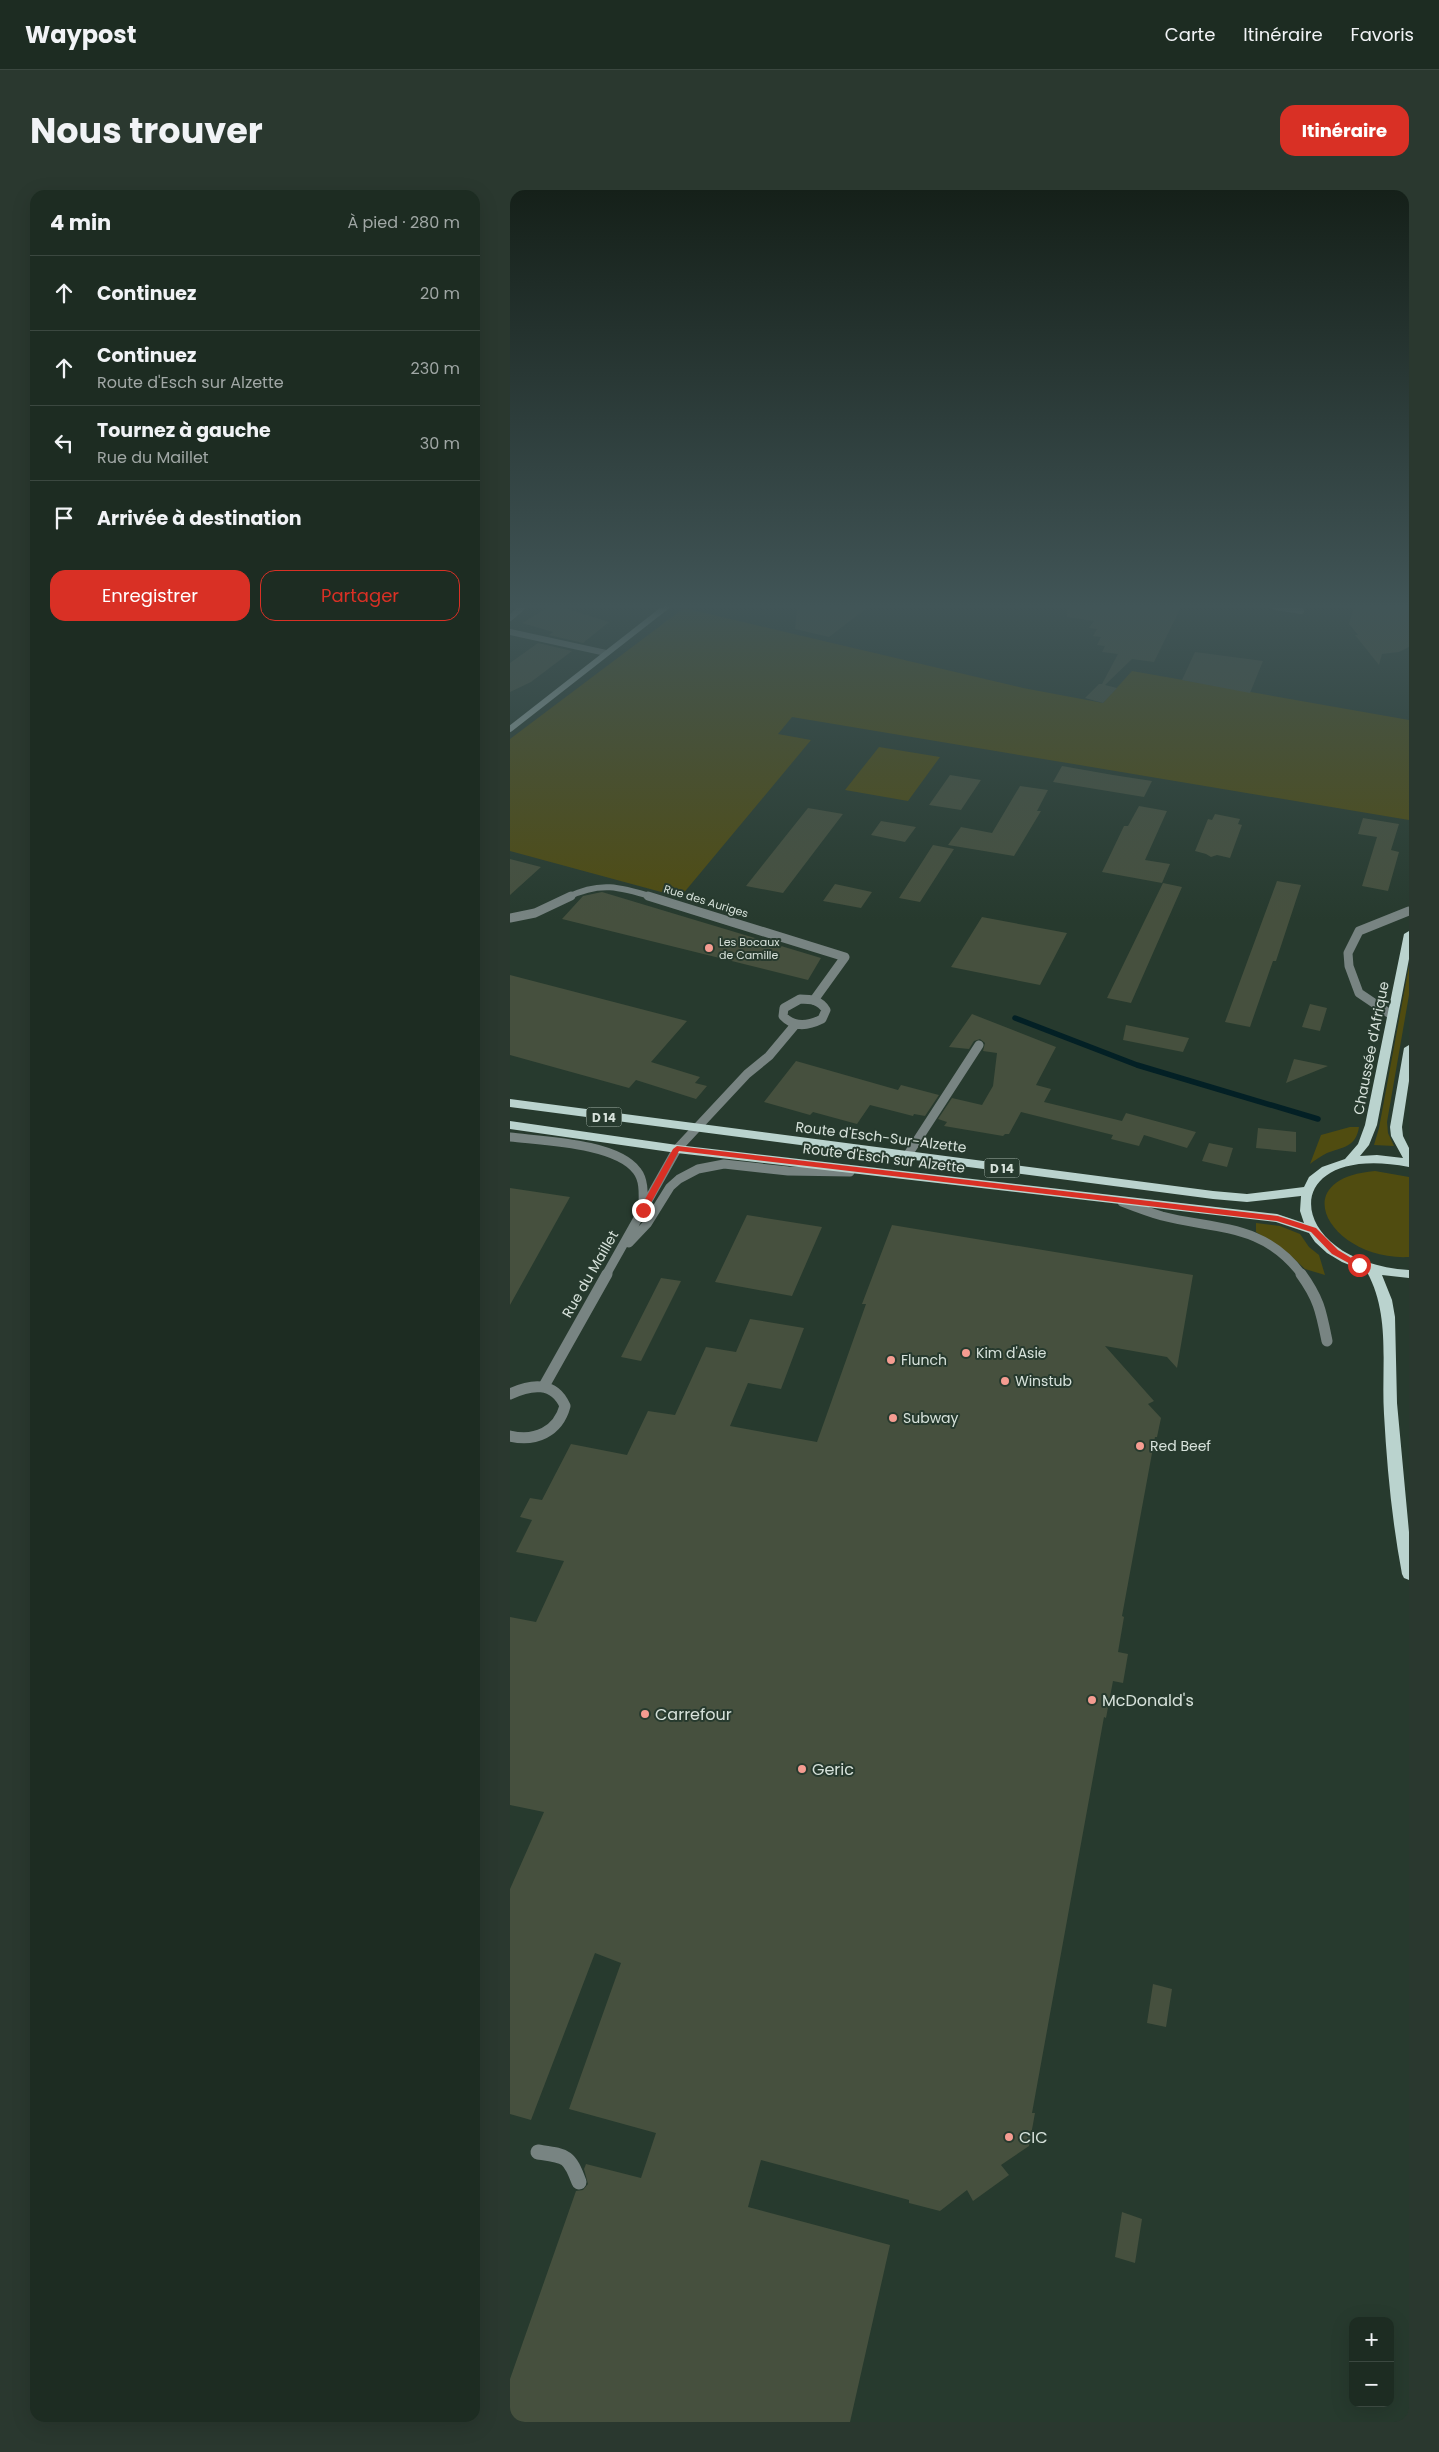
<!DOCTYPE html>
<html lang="fr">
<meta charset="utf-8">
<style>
body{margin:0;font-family:Poppins,sans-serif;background:#2a382f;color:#f1f3f6}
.controls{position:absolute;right:15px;bottom:15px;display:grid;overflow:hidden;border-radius:10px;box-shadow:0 5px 20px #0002}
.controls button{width:45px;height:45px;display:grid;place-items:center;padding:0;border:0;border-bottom:1px solid #3b4840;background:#1d2c22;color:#f1f3f6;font:25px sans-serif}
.stop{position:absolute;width:15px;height:15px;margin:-11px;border:4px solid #d93025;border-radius:50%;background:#fff}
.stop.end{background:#d93025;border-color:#fff;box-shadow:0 1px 5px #0008}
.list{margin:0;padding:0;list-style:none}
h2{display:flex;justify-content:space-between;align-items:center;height:65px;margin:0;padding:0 20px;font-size:21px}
h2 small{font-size:16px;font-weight:400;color:#a0a7a5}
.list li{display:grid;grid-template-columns:32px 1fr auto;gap:15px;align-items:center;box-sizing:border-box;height:75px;padding:0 20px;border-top:1px solid #3b4840}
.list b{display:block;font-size:19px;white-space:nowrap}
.list p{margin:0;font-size:16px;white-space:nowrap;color:#a0a7a5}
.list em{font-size:16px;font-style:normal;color:#a0a7a5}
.actions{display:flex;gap:10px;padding:15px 20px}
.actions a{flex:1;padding:11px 0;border:1px solid #d93025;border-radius:15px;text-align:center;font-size:18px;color:#d93025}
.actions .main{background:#d93025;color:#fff}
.icon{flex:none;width:28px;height:28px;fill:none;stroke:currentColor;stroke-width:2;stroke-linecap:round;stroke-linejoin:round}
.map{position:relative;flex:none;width:899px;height:2232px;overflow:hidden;border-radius:15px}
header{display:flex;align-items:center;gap:30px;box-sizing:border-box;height:70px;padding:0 25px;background:#1d2c22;border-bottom:1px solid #3b4840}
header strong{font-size:24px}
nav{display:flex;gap:28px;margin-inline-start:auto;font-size:18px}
.intro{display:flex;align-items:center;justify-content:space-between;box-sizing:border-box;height:120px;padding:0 30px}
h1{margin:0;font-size:35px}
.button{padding:12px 22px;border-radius:15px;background:#d93025;color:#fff;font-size:18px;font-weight:700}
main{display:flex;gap:30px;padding:0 30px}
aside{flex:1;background:#1d2c22;border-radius:15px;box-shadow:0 5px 20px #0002}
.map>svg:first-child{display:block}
.green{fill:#504c10}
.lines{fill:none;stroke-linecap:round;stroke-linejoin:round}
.stream{stroke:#032025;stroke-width:5.5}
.building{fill:#46503e}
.lane-far3{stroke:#788482;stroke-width:6}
.lane-far2{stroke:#788482;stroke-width:9}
.lane-far1{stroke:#788482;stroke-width:11}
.lane{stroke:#788482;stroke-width:15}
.street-far2{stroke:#788482;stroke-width:6}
.street-far1{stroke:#788482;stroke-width:9}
.street{stroke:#788482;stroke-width:11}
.secondary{stroke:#9eb0ad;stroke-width:6}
.primary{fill:#bad3ce;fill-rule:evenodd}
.route{fill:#d93025}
.poi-dot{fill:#f59c91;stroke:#273a2e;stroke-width:2}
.labels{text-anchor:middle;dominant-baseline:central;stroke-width:4;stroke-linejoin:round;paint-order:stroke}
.far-street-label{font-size:11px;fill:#d7e2db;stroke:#273a2e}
.far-poi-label{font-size:11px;fill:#d7e2db;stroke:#273a2e;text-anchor:start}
.shield{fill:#273a2e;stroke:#a2b0a7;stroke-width:1}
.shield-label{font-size:12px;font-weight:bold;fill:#d7e2db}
.street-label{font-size:14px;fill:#d7e2db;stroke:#273a2e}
.poi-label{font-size:14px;fill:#d7e2db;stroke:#273a2e;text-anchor:start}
.near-poi-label{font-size:16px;fill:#d7e2db;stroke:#273a2e;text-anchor:start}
</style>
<header>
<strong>Waypost</strong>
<nav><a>Carte</a><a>Itinéraire</a><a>Favoris</a></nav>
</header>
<div class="intro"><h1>Nous trouver</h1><a class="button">Itinéraire</a></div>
<main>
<aside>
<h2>4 min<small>À pied · 280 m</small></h2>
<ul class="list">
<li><svg class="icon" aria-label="ahead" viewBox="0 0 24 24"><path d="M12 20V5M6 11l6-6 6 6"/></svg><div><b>Continuez</b></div><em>20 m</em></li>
<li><svg class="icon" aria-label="ahead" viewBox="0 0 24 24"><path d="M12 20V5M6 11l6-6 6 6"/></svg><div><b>Continuez</b><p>Route d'Esch sur Alzette</p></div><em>230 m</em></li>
<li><svg class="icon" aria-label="left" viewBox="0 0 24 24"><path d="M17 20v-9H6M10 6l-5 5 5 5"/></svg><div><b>Tournez à gauche</b><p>Rue du Maillet</p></div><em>30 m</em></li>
<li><svg class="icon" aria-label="arrive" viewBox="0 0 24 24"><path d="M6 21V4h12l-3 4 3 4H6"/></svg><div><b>Arrivée à destination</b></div></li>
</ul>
<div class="actions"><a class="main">Enregistrer</a><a>Partager</a></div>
</aside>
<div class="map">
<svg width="899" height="2232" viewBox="0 0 899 2232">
<rect width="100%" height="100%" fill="#273a2e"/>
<path class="green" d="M 174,418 L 513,498 L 593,513 L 622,481 L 899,530 L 899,630 L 282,527 L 268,544 L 301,550 L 172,705 L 166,706 L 0,661 L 0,549 Z
M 369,557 L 430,567 L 398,611 L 335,600 Z
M 899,776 L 899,805 L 877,932 L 878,943 L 884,956 L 864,955 L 869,938 Z
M 840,937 L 849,937 C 846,957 833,957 817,963 C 811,966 805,970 800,974 L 811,945 Z
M 865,981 L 899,987 L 899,1067 C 822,1071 772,989 865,981 Z
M 746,1033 L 770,1036 L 790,1044 L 799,1057 L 809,1065 L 815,1085 L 795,1079 L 777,1062 L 746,1042 Z"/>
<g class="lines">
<path class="stream" d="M 505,828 L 627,875 L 808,929"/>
</g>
<path class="building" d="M 39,417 L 51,417 L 99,432 L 73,453 L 39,445 L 43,442 L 12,433 Z
M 287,417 L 358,417 L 319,447 L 285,439 Z
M 558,417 L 671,417 L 644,472 L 622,469 L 595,495 L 607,498 L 593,513 L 575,508 L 589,494 L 592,494 L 608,464 L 592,462 L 595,456 L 587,455 L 591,447 L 583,446 L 587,439 L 579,438 L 584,431 L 557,427 Z
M 844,417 L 899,417 L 899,457 L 889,462 L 872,464 L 869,475 L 845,445 L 848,445 L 839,434 Z
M 28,453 L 62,461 L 21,492 L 0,502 L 0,473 Z
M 685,462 L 753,471 L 740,503 L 672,490 Z
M 552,576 L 603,585 L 642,591 L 634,607 L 543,592 Z
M 440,585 L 471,590 L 451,620 L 419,615 Z
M 510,596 L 538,600 L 527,621 L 531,621 L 504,666 L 438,655 L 451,637 L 482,643 Z
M 629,616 L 657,621 L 635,670 L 660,674 L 652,693 L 592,682 L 614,636 L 618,636 Z
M 298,618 L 333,624 L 273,703 L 236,696 Z
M 705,624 L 730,629 L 728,634 L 732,635 L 720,668 L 707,665 L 701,667 L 696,664 L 685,661 L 698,629 L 702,630 Z
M 853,628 L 889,634 L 881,660 L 889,662 L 878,701 L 852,696 L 867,647 L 848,644 Z
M 371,631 L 406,637 L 395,652 L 361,645 Z
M 423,655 L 444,659 L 410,712 L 389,708 Z
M 0,669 L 31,677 L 0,705 Z
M 767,691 L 791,695 L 766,771 L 763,771 L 740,837 L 715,832 Z
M 653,693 L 672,697 L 621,813 L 597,808 Z
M 325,694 L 362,702 L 351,718 L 313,711 Z
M 92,702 L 311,768 L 298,790 L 52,729 L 73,706 Z
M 472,727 L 557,743 L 530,795 L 441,777 Z
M 0,785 L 177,831 L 141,872 L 190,887 L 185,893 L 197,896 L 186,909 L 126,890 L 119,898 L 0,865 Z
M 800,814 L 817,818 L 810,841 L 792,837 Z
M 462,824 L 546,857 L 526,895 L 541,899 L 534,912 L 612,931 L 616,923 L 686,942 L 677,958 L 634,945 L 629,956 L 601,949 L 603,945 L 511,922 L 499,944 L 495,944 L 493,946 L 434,936 L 437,932 L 428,929 L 442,908 L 472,915 L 483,896 L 487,863 L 473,861 L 475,853 L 470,849 L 464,851 L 459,859 L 439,857 Z
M 616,835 L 679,848 L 673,862 L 613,850 Z
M 784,869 L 818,876 L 776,893 Z
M 286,871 L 388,900 L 391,895 L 429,905 L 415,926 L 404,924 L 403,926 L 360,915 L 347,934 L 303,922 L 300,925 L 254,912 Z
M 748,938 L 786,942 L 786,962 L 746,958 Z
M 699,953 L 723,958 L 717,977 L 692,971 Z
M 0,998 L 60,1007 L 0,1115 Z
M 237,1025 L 312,1037 L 282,1106 L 205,1092 Z
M 382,1035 L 683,1085 L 667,1178 L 657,1167 L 595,1156 L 644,1211 L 638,1214 L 651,1228 L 647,1247 L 645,1247 L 612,1426 L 614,1427 L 608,1462 L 618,1464 L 613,1493 L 603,1491 L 596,1528 L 594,1527 L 522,1923 L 525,1923 L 519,1956 L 491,1975 L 499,1985 L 463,2011 L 457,2000 L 430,2021 L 399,2013 L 399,2010 L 251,1970 L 238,2017 L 380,2055 L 340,2232 L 0,2232 L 0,2189 L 66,2001 L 73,2000 L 78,1994 L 74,1979 L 76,1974 L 131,1988 L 146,1943 L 59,1919 L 111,1773 L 85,1763 L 21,1930 L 0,1924 L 0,1699 L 34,1622 L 0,1615 L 0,1427 L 26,1432 L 54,1371 L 6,1362 L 22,1330 L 10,1327 L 20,1308 L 32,1310 L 61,1254 L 117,1265 L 138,1221 L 165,1225 L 196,1157 L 226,1162 L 240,1129 L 294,1138 L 271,1199 L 238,1193 L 220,1236 L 307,1252 L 356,1114 L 352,1114 Z
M 151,1088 L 171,1091 L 131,1171 L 111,1167 Z
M 643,1794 L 662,1799 L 656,1837 L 637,1833 Z
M 612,2022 L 632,2029 L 625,2073 L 605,2067 Z"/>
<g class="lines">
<path class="lane-far3" d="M 58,707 C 90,691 110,697 143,707"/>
<path class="lane-far2" d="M 138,706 L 335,767 L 304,810
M 0,728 L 25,723 L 61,706
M 883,826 L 849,803 L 839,776 L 838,763 L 849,741 L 899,721
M 397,966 L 469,855
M 612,1012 C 625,1017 638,1022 652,1026 C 706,1040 754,1033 792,1085"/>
<path class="lane-far1" d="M 791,1084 C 809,1109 811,1121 817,1151"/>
<path class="lane" d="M 28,1962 C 56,1966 59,1965 69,1992"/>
<path class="street-far2" d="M 765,417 L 791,421
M 0,428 L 13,417
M 0,442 L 96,463"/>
<path class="street-far1" d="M 290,809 C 301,809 310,810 316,820 L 312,829 C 298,836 284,838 273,826 L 274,818 Z
M 0,947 C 33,951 107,953 127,981 C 135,991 133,1007 133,1019
M 119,1053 L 137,1034 L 160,997 L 169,989 L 188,979 L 214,974 L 278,981 L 340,982
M 96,1085 L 167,959 L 237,884 L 259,866 L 285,835"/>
<path class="street" d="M 34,1196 L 97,1084
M 0,1204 C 21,1194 44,1191 55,1216 C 48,1242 25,1252 0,1246"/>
<path class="secondary" d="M 0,539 L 156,417"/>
<path class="primary" d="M 899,741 L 899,769 L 867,935 L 859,955 L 850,966 L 867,965 L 893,968 L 881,946 L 880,937 L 894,858 L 899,855 L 899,891 L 892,937 L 893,946 L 899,958 L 899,977 C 763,951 774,1072 899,1080 L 899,1088 L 872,1085 L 882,1110 L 885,1127 L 887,1213 L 899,1342 L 899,1390 L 894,1388 L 892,1384 C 882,1331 877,1278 874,1224 C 871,1176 881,1126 857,1082 L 832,1072 L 817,1063 L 805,1052 L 799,1043 L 766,1032 L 167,963 L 0,939 L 0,931 L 167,955 L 767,1024 L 794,1033 L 790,1021 L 791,1006 L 737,1012 L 703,1009 L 0,917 L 0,909 L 703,1001 L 737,1004 L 794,997 L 799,987 L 812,977 L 835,969 L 848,954 L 855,935 L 894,744 Z"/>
</g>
<linearGradient id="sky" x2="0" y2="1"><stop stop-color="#152019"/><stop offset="0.57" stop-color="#415557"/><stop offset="1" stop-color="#415557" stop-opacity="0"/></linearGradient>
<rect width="899" height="730" fill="url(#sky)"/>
<path class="route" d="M 167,956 L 768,1026 L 806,1038 L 828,1060 L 853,1075 L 846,1077 L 822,1064 L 801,1042 L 767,1031 L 169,961 L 136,1022 L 130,1022 L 129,1020 L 163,959 Z"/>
<g class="poi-dot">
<circle cx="199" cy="758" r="5"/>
<circle cx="456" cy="1163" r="5"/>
<circle cx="381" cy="1170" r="5"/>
<circle cx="495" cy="1191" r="5"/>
<circle cx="383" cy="1228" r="5"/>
<circle cx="630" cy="1256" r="5"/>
<circle cx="582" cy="1510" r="5"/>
<circle cx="135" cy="1524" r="5"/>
<circle cx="292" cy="1579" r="5"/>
<circle cx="499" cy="1947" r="5"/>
</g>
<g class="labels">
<g class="far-street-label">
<text transform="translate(196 711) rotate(17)">Rue des Auriges</text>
</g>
<g class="far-poi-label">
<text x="209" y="752">Les Bocaux<tspan x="209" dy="13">de Camille</tspan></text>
</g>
<g class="shield">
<rect x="76.5" y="917.5" width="35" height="19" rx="4"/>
<rect x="474.5" y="968.5" width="35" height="19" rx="4"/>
</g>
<g class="shield-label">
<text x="94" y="927">D 14</text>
<text x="492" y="978">D 14</text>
</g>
<g class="street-label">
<text transform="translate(861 858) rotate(-79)">Chaussée d'Afrique</text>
<text transform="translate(371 947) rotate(7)">Route d'Esch-Sur-Alzette</text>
<text transform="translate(374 968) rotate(7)">Route d'Esch sur Alzette</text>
<text transform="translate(80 1084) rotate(-60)">Rue du Maillet</text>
</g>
<g class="poi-label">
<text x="466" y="1163">Kim d'Asie</text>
<text x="391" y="1170">Flunch</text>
<text x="505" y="1191">Winstub</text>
<text x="393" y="1228">Subway</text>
<text x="640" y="1256">Red Beef</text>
</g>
<g class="near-poi-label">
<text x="592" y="1510">McDonald's</text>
<text x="145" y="1524">Carrefour</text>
<text x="302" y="1579">Geric</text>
<text x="509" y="1947">CIC</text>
</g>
</g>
</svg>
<div class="controls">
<button>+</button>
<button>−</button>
</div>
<div class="stop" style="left:849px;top:1075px"></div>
<div class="stop end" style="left:133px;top:1020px"></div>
</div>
</main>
